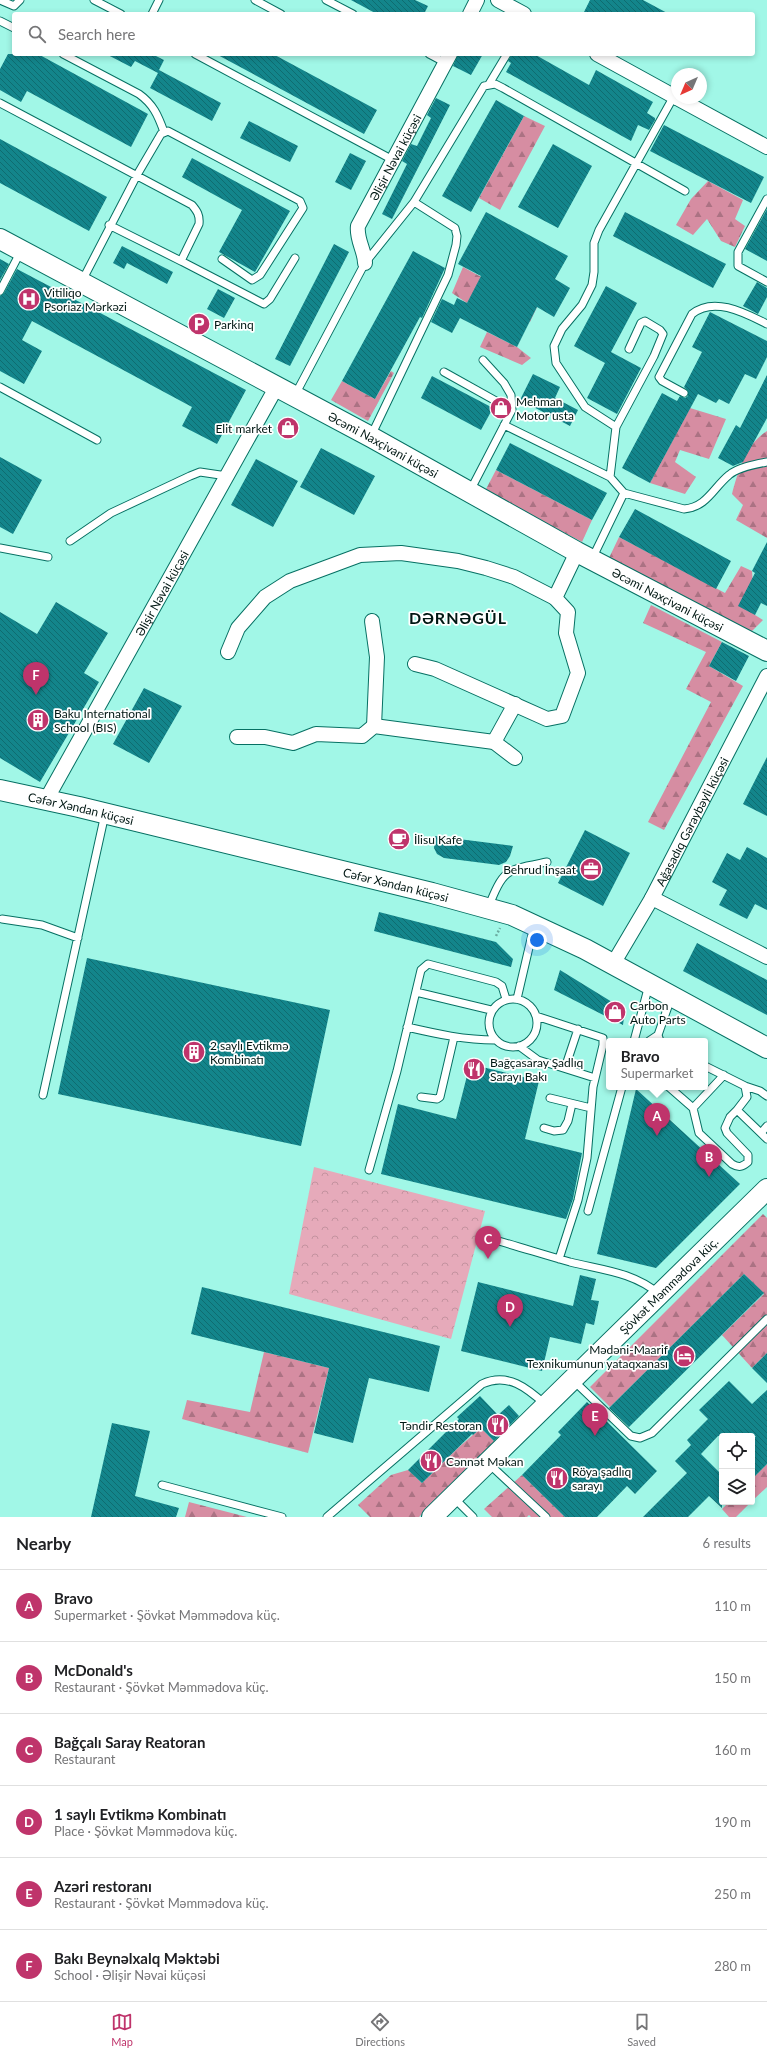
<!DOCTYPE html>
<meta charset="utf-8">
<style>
body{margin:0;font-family:Lato,sans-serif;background:#f2f2f2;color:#202124}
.controls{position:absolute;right:12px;bottom:12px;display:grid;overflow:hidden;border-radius:4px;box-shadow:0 2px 6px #0003}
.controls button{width:36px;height:36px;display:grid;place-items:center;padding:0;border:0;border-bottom:1px solid #e0e0e0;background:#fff;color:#202124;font:20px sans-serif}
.compass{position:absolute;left:671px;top:68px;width:36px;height:36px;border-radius:50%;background:#fff;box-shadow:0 2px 6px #0003;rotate:224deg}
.you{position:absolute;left:537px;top:940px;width:14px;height:14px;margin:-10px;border:3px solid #fff;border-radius:50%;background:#1a73e8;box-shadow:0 0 0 6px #1a73e833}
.badge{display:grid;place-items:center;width:26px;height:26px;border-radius:50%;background:#bf346b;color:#fff;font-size:13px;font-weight:700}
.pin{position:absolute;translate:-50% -33px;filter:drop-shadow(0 1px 2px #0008)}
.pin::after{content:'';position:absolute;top:21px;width:14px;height:12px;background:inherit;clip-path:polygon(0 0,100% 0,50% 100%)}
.popup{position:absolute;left:606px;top:1038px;width:102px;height:52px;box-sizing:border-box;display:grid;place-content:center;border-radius:4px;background:#fff;filter:drop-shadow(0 1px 3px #0005);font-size:13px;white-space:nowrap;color:#757577}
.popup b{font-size:15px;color:#202124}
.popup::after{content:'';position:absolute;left:50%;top:100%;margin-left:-8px;border:8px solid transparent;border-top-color:#fff}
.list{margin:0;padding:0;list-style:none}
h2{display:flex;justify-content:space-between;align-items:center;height:52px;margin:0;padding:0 16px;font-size:17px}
h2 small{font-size:13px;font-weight:400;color:#757577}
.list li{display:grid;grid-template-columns:26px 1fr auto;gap:12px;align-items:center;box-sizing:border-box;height:72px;padding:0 16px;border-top:1px solid #e0e0e0}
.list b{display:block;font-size:15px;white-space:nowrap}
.list p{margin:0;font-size:13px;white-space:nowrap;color:#757577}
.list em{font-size:13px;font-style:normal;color:#757577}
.icon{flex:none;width:22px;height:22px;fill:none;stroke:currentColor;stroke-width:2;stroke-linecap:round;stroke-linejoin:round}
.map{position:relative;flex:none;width:767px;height:1517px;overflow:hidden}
.search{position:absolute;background:#fff;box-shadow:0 2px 6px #0003;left:12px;right:12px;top:12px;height:44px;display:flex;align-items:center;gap:10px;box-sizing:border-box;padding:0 14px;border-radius:4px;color:#757577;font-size:15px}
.sheet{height:484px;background:#fff}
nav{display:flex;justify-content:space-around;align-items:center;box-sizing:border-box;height:56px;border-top:1px solid #e0e0e0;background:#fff;font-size:11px;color:#757577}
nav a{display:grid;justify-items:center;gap:2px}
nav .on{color:#bf346b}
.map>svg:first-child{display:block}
.forest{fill:url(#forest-firs)}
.park{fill:url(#park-crowns)}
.building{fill:url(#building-back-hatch)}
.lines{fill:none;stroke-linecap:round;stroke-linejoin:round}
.lane-casing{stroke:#067063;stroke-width:9}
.street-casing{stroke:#067063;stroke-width:16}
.secondary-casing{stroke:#067063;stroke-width:22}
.path{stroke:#6baca0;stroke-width:2.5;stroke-dasharray:2 2;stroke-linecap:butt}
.lane{stroke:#fff;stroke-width:7}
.street{stroke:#fff;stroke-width:14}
.secondary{stroke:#fff;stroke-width:20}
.labels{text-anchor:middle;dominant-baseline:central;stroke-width:3.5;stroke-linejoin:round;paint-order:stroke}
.street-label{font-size:12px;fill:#001713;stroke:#fff}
.poi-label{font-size:12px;fill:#001713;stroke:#fff;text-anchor:start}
.district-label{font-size:16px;font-weight:bold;letter-spacing:1px;fill:#001713;stroke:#fff}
</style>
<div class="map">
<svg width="767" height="1517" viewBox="0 0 767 1517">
<defs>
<pattern id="forest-firs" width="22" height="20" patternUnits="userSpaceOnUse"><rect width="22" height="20" fill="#d68da2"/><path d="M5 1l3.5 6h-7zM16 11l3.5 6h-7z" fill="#ab7283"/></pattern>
<pattern id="park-crowns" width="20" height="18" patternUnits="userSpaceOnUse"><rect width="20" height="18" fill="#e6aaba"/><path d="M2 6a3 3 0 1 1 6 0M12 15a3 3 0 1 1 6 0" fill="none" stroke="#c4929f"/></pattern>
<pattern id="building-back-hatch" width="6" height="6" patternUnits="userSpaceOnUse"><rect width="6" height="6" fill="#13858b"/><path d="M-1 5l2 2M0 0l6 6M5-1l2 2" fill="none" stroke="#0f6c70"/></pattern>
</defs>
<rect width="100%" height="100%" fill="#a1f7e7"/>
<path class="forest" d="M 524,116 L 545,126 L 500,210 L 479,198 Z
M 708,181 L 743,200 L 735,219 L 745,226 L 735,247 L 721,241 L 707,219 L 693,235 L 676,225 L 691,199 Z
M 463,267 L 537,307 L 530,322 L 473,293 L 467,303 L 452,293 Z
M 487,332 L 517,347 L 531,358 L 522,365 L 480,347 Z
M 391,371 L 394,373 L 368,421 L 331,400 L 342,381 L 375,399 Z
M 690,408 L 726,419 L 709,459 L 680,450 L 675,462 L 696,477 L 685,494 L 650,483 Z
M 767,431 L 767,538 L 736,520 L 743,505 L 732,494 C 738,471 746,444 767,431 Z
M 496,470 L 592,520 L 582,542 L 485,491 Z
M 619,537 L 725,593 L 741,566 L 752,571 L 755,615 L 763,620 L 750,633 L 609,558 Z
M 651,605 L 722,642 L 709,666 L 743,686 L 664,830 L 648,822 L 711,702 L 686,689 L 706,652 L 643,623 Z
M 763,1214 L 767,1218 L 767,1353 L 752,1368 L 722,1335 L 764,1294 L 744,1274 L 610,1407 L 590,1387 Z
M 264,1352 L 329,1368 L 308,1453 L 182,1419 L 187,1400 L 250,1412 Z
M 481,1428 L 495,1442 L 419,1517 L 370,1517 L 358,1505 L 391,1475 L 408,1470 L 422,1483 L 459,1447 Z
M 767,1464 L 767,1487 L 752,1501 L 752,1479 Z
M 522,1475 L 565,1517 L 531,1517 L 529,1515 L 527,1517 L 492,1517 L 484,1509 Z
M 189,1502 L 247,1517 L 185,1517 Z
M 729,1502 L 751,1502 L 736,1517 L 729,1517 L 722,1509 Z"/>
<path class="park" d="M 314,1167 L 485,1211 L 451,1339 L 289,1294 Z"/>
<path class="building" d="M 351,0 L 415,0 L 428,6 L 424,14 L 377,14 Z
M 590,0 L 643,0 L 669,14 L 583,14 Z
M 8,54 L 38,54 L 148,114 L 131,147 L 27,91 L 21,102 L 0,90 L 0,69 Z
M 106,54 L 152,54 L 164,60 L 159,70 L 221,103 L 212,121 L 150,88 L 158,73 L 135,61 L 131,67 Z
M 216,54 L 273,54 L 377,110 L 364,134 Z
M 458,54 L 483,54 L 471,75 L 453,66 Z
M 512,54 L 534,54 L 589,85 L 596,70 L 653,102 L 647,113 L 655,118 L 655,120 L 649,130 L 638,125 L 631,141 L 506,72 L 511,63 L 508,61 Z
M 436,98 L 450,105 L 392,219 L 382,214 L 407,164 L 402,161 L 411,144 L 417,146 L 431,118 L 427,115 Z
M 496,100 L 524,116 L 471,212 L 442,196 Z
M 249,121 L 298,146 L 290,162 L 240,138 Z
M 664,125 L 764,177 L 751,203 L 650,151 Z
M 0,139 L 107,197 L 89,231 L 0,183 Z
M 553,144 L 592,166 L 558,228 L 518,207 Z
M 350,153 L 366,161 L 351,190 L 335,182 Z
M 192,158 L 290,211 L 255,272 L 219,252 L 242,210 L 182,177 Z
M 767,209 L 767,261 L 745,249 Z
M 486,212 L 568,256 L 555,279 L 570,288 L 554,317 L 537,307 L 517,347 L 460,318 L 452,333 L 431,322 L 442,299 L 454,305 L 457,298 L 467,303 L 481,276 L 458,264 Z
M 625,212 L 726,264 L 713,288 L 613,236 Z
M 334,244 L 349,252 L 290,366 L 275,359 Z
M 122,246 L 173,272 L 167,284 L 127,263 L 124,269 L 113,263 Z
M 413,251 L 445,268 L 422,318 L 420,317 L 375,399 L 342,381 Z
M 0,259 L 9,264 L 0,280 Z
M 17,269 L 246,390 L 217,444 L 182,426 L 192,407 L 32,321 L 22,340 L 42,351 L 24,384 L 0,371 L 0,296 L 4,293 Z
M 757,282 L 767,288 L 767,297 L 758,314 L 743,306 Z
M 606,286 L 637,303 L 611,352 L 641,368 L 617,414 L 587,398 L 605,363 L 574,346 Z
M 218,289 L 235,298 L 224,318 L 207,309 Z
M 710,312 L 767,341 L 767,357 L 756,379 L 745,374 L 729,404 L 719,399 L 716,403 L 698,394 L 650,483 L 622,468 L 662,393 L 677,401 L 680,396 L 685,398 L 688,396 L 688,391 L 684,387 L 702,352 L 692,347 Z
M 533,374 L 560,387 L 555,398 L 578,410 L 570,426 L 520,400 Z
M 767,375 L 767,418 L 743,462 L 733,466 L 718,458 L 736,425 L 740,428 Z
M 432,376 L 493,408 L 481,430 L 421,398 Z
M 510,443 L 607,493 L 592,520 L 496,470 Z
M 321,448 L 375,476 L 354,515 L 300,487 Z
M 0,457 L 42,480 L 13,534 L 0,527 Z
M 256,459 L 298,481 L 273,527 L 231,505 Z
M 635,509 L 731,561 L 716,589 L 619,537 Z
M 767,542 L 767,606 L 761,603 L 755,615 L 738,606 L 755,573 L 752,571 Z
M 56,602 L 108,633 L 84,673 L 99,682 L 40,782 L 0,758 L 0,612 L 37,634 Z
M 722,642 L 749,656 L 736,681 L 709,666 Z
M 144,688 L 182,706 L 149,763 L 113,744 Z
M 767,757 L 767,816 L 743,804 Z
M 585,830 L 630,853 L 603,906 L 558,883 Z
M 435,836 L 513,846 L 510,856 L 506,862 L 499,865 L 444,858 L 437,854 L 434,848 Z
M 747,847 L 767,858 L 767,910 L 755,904 L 747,919 L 719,905 L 727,890 L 712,882 L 727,853 L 740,860 Z
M 379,912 L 496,942 L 513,959 L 511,967 L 374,931 Z
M 697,943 L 767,980 L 767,1015 L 683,971 Z
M 87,958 L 330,1010 L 301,1146 L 58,1094 Z
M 560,970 L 625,1010 L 623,1025 L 554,990 Z
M 470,1064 L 539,1081 L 525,1139 L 582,1153 L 573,1199 L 566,1219 L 381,1174 L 398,1104 L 456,1119 Z
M 636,1089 L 740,1184 L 656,1268 L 597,1254 Z
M 744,1274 L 764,1293 L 629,1427 L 609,1408 Z
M 580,1275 L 596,1279 L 591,1300 L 599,1301 L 594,1325 L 586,1323 L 581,1344 L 550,1337 L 542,1371 L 461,1351 L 478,1282 L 573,1306 Z
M 202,1287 L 440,1346 L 429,1392 L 369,1378 L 353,1443 L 314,1433 L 329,1368 L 191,1334 Z
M 767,1353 L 767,1383 L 752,1368 Z
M 729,1381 L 752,1404 L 767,1390 L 767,1464 L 752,1479 L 752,1440 L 756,1436 L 718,1436 L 701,1454 L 722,1475 L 722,1508 L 709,1496 L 688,1517 L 643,1517 L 687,1473 L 675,1461 L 691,1445 L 687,1440 L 708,1419 L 699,1410 Z
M 480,1396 L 498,1415 L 509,1405 L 519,1416 L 494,1441 L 481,1428 L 473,1435 L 472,1434 L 422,1483 L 408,1470 L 459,1419 L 457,1417 Z
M 587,1402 L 657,1471 L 635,1494 L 627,1486 L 597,1517 L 565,1517 L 522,1475 L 561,1435 L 558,1432 Z
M 112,1423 L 150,1431 L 135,1496 L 179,1508 L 176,1517 L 91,1517 Z"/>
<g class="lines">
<g class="lane-casing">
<path id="lane" d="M 0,0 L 14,6 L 20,0
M 94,0 L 121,14
M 255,0 L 281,14
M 326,0 L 353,14
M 152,14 L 159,0
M 0,21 L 14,28
M 63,54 L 139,94 C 153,104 158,115 164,132
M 195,54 L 393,160
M 429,54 L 446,63
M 489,84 L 507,54
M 0,103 L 192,205 C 197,211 200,215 199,224 L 181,261 L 109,225
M 767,199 L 738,252 L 738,266 L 767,282
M 181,261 L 264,304 L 270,299 L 295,258
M 82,281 L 137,175 L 161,134 L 168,131 L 300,201 L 303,208 L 260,275 L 252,280 L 222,259
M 0,291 L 21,251
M 444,372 L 512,410
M 0,387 L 97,440
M 684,393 L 662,381 L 659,377 L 692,314 C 714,296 745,313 767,324
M 295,395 L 365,263 L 414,202 L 484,86 L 495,84 L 503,88 L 685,191
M 504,425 L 610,477 L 624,493 L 684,509 C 707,507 713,488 729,475 C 738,467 756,464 767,462
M 616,427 L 585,407 L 556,363 L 554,346 L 562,329 L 582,305 L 592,285 L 594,272 L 594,243 L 599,230 L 674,96
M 371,436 L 448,275 L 456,245 L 457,236 L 455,228 L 414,202
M 610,477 L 616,427 L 654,356 L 663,334 L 660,330 L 645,321 L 641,323 L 629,349
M 470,491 L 512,410 L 511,395 L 504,383 L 483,360
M 70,541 L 111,513 L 190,476 L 200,472 L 227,476
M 0,548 L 48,557
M 592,559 L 624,493
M 488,908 C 504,868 506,870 547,862
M 2,919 L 42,925 L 78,938
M 416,992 L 491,1010
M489 1023a24 24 0 1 1 48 0a24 24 0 1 1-48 0Z
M 517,999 L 534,926
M 536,1016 L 603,1038 L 603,1045 L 593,1087 L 587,1158 L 578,1200 L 559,1259
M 407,1027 C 437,1034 465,1040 495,1040
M 634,1041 L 649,985
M 649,1041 L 658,1035
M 660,1041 L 658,1035 L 671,998
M 519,1046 L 538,1060 L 595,1078
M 705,1066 L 745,1086 L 747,1097 L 737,1110 L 767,1139
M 565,1068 L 578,1029
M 745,1086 L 760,1091 L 767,1096
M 669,1087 L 693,1108 L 699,1133 L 732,1164 C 739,1168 742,1167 748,1162 L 748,1155 L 727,1133 L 725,1128 L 730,1117 L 737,1110
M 43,1095 L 105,814
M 421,1097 L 437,1099 L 440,1097 L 454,1037
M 550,1098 L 591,1108
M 693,1108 L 724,1075
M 544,1128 L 554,1131 L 563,1130 L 568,1121 L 572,1104
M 761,1133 L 767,1126
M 369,1170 L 397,1071 L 421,970 L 428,964 L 496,982 L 502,986 L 506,999
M 588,1211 L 622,1087
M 495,1240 C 520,1247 545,1255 570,1262 C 602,1270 633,1272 659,1294
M 574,1381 L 631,1436 L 640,1438 L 652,1433 L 767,1319
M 488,1463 L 546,1517
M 162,1485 L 282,1517
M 453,1497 L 473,1517
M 327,1517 L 482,1384 C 508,1372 527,1388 546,1405"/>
</g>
<g class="street-casing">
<g id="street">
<path d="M 498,0 L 524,14"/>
<path d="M 470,14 L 477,0"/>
<path d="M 597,54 L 677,98"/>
<path d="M 677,98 L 767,147"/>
<path id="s1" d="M 365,263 C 365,251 356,239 358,226 L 450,54"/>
<path d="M 372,621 L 377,657 L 374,726"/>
<path d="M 228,652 L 238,628 L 265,597 L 290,581 L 360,555 L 401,553 L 458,561 L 486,568 L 514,577 L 555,598"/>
<path d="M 415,664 L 435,669 L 547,719 L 562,716 L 578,673 L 566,633 L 568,612 L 555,598 L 577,552"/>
<path d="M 237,737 L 265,737 L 293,743 L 316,734 L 362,736 L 374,726 L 494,742 L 515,758"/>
<path d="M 494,742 L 515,704"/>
<path id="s2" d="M 46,800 L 277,386"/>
<path d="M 652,898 L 767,957"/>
<path id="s3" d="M 613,964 L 652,898 L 767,676"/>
</g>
</g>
<g class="secondary-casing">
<g id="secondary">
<path id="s4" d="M 0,239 L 371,437 L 577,552 L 767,651"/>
<path id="s5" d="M 0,790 L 79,807 L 432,893 L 512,915 L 585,949 L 767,1048"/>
<path id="s6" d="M 432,1517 L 767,1189"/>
</g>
</g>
<path class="path" d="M 496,936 L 500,928"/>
<use href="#lane" class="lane"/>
<use href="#street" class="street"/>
<use href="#secondary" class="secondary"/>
</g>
<defs>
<g id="hospital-disc" transform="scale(1.15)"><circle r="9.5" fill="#bf346b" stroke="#fff"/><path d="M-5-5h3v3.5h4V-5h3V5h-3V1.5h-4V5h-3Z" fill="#fff"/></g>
<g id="parking-disc" transform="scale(1.15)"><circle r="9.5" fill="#bf346b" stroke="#fff"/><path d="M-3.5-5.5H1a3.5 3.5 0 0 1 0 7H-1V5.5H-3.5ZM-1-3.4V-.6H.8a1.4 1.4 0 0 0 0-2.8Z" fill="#fff"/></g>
<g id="shop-disc" transform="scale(1.15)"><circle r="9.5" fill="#bf346b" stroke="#fff"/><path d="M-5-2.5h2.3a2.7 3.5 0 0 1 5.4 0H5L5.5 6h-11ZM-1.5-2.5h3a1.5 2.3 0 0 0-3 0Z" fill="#fff"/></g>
<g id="building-disc" transform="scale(1.15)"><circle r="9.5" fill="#bf346b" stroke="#fff"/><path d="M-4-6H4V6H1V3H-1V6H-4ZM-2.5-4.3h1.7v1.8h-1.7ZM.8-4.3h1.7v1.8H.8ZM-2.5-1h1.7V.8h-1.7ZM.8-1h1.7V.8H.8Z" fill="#fff"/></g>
<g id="cafe-disc" transform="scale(1.15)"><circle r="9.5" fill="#bf346b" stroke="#fff"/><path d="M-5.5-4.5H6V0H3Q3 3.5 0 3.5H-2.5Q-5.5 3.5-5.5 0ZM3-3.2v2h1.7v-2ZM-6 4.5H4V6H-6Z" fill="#fff"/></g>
<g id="office-disc" transform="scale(1.15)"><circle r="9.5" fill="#bf346b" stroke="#fff"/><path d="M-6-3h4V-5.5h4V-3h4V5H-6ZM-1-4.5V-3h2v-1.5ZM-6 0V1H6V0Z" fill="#fff"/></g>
<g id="restaurant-disc" transform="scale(1.15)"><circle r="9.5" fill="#bf346b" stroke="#fff"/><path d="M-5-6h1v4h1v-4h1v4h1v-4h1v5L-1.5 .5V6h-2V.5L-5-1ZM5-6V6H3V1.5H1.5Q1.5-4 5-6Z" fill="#fff"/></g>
<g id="hotel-disc" transform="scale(1.15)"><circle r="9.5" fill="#bf346b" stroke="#fff"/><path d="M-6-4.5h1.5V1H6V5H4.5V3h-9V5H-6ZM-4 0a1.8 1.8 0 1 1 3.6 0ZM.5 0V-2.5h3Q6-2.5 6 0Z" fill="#fff"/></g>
</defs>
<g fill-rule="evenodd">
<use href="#hospital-disc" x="29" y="299"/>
<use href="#parking-disc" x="199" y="324"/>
<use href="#shop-disc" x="501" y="408"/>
<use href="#shop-disc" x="288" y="428"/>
<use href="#building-disc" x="38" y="720"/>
<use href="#cafe-disc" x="399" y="839"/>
<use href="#office-disc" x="591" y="869"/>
<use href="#shop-disc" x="615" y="1012"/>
<use href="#building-disc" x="194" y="1052"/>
<use href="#restaurant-disc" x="474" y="1069"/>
<use href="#hotel-disc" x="684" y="1356"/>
<use href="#restaurant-disc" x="498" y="1425"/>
<use href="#restaurant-disc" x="431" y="1461"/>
<use href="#restaurant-disc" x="557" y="1478"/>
</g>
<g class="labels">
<g class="street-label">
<text stroke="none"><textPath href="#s1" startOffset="116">Əlişir Nəvai küçəsi</textPath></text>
<text stroke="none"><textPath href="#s4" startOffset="435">Əcəmi Naxçivani küçəsi</textPath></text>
<text stroke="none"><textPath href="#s2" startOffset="237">Əlişir Nəvai küçəsi</textPath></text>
<text stroke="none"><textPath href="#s4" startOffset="759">Əcəmi Naxçivani küçəsi</textPath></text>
<text stroke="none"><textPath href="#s5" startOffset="83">Cəfər Xəndan küçəsi</textPath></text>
<text stroke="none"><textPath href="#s3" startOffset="163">Ağasadıq Gəraybəyli küçəsi</textPath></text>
<text stroke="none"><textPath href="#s5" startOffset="407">Cəfər Xəndan küçəsi</textPath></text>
<text stroke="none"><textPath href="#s6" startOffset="331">Şövkət Məmmədova küç.</textPath></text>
</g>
<g class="poi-label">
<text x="44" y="292">Vitiliqo<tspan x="44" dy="14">Psoriaz Mərkəzi</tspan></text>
<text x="214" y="324">Parkinq</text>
<text x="516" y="401">Mehman<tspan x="516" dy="14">Motor usta</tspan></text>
<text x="272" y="428" text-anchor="end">Elit market</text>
<text x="54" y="713">Baku International<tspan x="54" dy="14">School (BIS)</tspan></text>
<text x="414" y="839">İlisu Kafe</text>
<text x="576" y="869" text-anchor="end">Behrud İnşaat</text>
<text x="630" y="1005">Carbon<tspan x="630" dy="14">Auto Parts</tspan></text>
<text x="210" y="1045">2 saylı Evtikmə<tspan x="210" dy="14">Kombinatı</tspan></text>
<text x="490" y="1062">Bağçasaray Şadlıq<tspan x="490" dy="14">Sarayı Bakı</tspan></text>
<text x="668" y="1349" text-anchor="end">Mədəni-Maarif<tspan x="668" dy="14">Texnikumunun yataqxanası</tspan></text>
<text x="482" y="1425" text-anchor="end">Təndir Restoran</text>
<text x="446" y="1461">Cənnət Məkan</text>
<text x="572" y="1471">Röya şadlıq<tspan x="572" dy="14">sarayı</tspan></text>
</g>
<g class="district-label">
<text x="458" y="617">DƏRNƏGÜL</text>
</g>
</g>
</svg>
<div class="controls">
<button><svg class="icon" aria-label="locate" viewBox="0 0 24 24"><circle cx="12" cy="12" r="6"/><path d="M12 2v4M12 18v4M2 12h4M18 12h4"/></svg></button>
<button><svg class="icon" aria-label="layers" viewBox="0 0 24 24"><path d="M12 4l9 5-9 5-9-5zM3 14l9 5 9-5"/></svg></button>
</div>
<svg class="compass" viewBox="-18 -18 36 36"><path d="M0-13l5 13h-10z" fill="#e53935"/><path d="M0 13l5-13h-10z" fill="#757577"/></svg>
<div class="you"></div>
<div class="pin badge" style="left:657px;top:1136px">A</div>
<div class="popup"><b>Bravo</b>Supermarket</div>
<div class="pin badge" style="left:709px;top:1177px">B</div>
<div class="pin badge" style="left:488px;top:1259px">C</div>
<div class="pin badge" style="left:510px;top:1327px">D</div>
<div class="pin badge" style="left:595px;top:1436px">E</div>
<div class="pin badge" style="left:36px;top:695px">F</div>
<div class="search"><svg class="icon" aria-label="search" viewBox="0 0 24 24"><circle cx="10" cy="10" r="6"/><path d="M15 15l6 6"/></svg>Search here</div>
</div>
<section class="sheet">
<h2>Nearby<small>6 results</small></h2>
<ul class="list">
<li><span class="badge">A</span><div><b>Bravo</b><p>Supermarket · Şövkət Məmmədova küç.</p></div><em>110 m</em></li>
<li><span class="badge">B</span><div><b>McDonald's</b><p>Restaurant · Şövkət Məmmədova küç.</p></div><em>150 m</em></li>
<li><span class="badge">C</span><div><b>Bağçalı Saray Reatoran</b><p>Restaurant</p></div><em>160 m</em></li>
<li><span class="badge">D</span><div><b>1 saylı Evtikmə Kombinatı</b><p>Place · Şövkət Məmmədova küç.</p></div><em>190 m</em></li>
<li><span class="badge">E</span><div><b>Azəri restoranı</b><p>Restaurant · Şövkət Məmmədova küç.</p></div><em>250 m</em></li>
<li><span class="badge">F</span><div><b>Bakı Beynəlxalq Məktəbi</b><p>School · Əlişir Nəvai küçəsi</p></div><em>280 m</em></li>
</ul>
</section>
<nav>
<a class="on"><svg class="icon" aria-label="map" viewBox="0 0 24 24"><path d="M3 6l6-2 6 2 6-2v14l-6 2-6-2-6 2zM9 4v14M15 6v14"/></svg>Map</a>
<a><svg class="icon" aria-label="directions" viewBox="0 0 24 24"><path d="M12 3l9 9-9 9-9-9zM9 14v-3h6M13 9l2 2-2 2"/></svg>Directions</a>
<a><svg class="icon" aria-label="saved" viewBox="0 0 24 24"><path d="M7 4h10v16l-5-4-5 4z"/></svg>Saved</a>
</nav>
